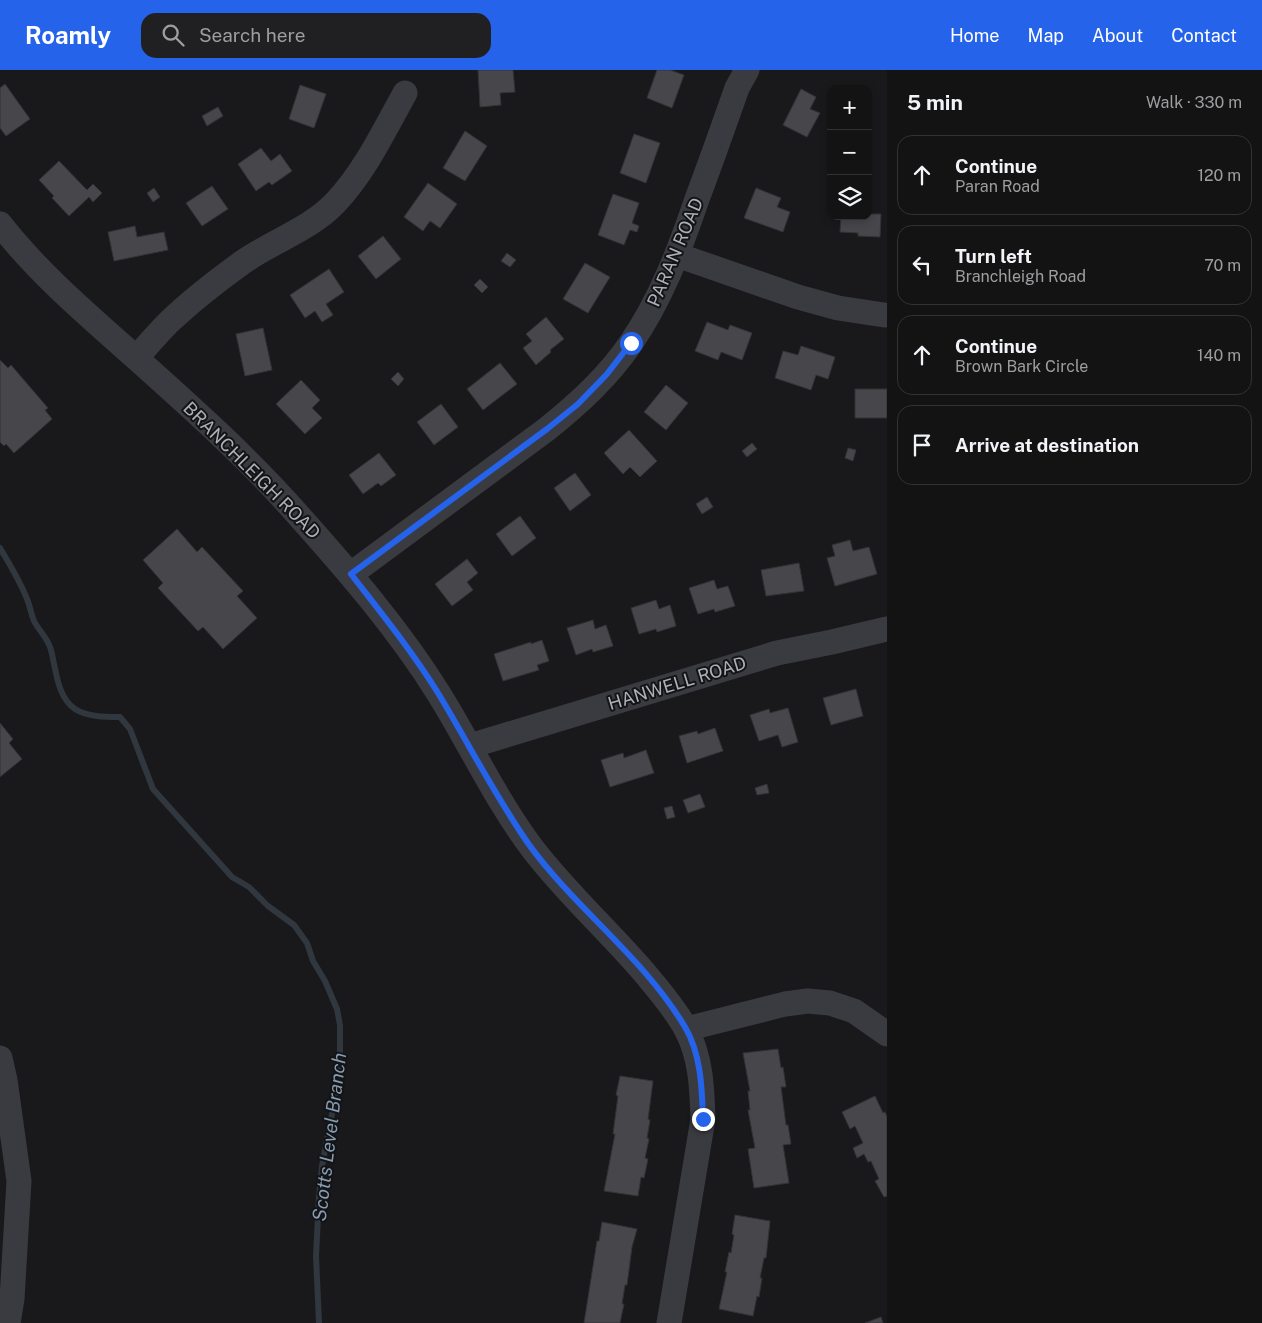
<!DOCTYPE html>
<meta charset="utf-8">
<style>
body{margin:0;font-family:"Public Sans",sans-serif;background:#202022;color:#f1f3f6}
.controls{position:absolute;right:15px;top:15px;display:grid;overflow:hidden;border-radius:10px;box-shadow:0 2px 8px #0003}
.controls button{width:45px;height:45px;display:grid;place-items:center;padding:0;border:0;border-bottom:1px solid #323234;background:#131314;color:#f1f3f6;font:25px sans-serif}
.stop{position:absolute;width:15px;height:15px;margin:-11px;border:4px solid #2563eb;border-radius:50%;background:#fff}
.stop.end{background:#2563eb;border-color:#fff;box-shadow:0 1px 5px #0008}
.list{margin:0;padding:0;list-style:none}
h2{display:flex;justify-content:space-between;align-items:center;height:65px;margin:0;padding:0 20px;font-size:21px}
h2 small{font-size:16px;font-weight:400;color:#9d9ea0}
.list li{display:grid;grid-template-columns:32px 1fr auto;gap:15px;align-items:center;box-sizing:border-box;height:80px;margin:0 10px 10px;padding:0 10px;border:1px solid #323234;border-radius:15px}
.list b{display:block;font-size:19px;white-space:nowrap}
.list p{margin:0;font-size:16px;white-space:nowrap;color:#9d9ea0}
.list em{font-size:16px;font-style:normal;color:#9d9ea0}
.icon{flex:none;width:28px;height:28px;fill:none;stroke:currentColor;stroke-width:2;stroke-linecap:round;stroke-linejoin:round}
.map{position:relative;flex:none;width:887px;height:1253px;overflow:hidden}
header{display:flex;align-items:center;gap:30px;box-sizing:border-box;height:70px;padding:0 25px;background:#2563eb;color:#fff}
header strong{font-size:24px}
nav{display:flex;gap:28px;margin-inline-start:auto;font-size:18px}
.search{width:350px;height:45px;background:#202022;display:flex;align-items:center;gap:12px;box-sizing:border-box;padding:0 18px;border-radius:15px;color:#9d9ea0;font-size:19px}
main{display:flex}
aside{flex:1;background:#131314}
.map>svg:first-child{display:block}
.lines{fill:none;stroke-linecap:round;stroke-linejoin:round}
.stream{stroke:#30373e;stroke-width:6}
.building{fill:#46464b;stroke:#333337}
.minor{stroke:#3a3b40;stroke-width:25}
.route{stroke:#2563eb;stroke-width:6}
.labels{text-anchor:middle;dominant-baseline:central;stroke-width:4;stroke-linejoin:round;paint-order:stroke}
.street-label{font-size:18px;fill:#acb0ba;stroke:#141416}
.water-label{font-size:19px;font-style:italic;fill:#869cb2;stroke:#141416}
</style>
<header>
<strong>Roamly</strong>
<div class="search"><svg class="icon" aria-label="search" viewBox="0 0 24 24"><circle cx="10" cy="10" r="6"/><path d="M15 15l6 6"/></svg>Search here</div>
<nav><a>Home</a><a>Map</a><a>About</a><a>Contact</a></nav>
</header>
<main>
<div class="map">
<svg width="887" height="1253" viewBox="0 0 887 1253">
<rect width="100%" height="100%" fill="#19191b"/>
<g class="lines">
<path class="stream" d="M 0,478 C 10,495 20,511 27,529 C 30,536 31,544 34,551 C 39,561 48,568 51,580 C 56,599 57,627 75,639 C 87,647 106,647 120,647 L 130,659 L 153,719 L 232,807 L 249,817 L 268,836 L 294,855 L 307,873 L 313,891 L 325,911 L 337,939 L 340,955 L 340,986 L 336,1023 L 322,1096 L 319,1127 L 316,1186 L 319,1253"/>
</g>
<path class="building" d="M 478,0 L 513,0 L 515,22 L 500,23 L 501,35 L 480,37 Z
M 657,0 L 670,0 L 684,5 L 672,38 L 647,28 Z
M 5,14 L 30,49 L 6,66 L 0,58 L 0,18 Z
M 300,15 L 326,24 L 314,58 L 289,49 Z
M 801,19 L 816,27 L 810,39 L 820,43 L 807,67 L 783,55 Z
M 218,37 L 223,46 L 207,56 L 202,46 Z
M 465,61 L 487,76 L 465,111 L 443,98 Z
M 634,64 L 660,73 L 646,113 L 620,103 Z
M 261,78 L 271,91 L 280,84 L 292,101 L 272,115 L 269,112 L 256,121 L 238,94 Z
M 59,91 L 87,120 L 93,114 L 102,123 L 93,132 L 89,127 L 69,146 L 52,128 L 54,126 L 39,110 Z
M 428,113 L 457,134 L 440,158 L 430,151 L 423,161 L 404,147 Z
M 212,116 L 228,139 L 202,156 L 186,133 Z
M 154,118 L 160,127 L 153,132 L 147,123 Z
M 756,118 L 781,128 L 777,137 L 790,142 L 783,162 L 744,148 Z
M 613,124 L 639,133 L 632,153 L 639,156 L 637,162 L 630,160 L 624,175 L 598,165 Z
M 868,135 L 869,144 L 881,144 L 880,167 L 858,166 L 858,163 L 840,162 L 841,146 L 868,146 Z
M 135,156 L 137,167 L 164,162 L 168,180 L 114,191 L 108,162 Z
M 383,166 L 401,189 L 376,209 L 358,186 Z
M 507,183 L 516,190 L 510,197 L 501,191 Z
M 585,193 L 610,207 L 588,243 L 563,229 Z
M 329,199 L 344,222 L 326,234 L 333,245 L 322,252 L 315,241 L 305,248 L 290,225 Z
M 480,209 L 488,217 L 482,223 L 474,215 Z
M 546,247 L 564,269 L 550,280 L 551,282 L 536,295 L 523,278 L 532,271 L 526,264 Z
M 707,252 L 728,260 L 730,255 L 752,263 L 742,290 L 721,282 L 718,290 L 695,281 Z
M 263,258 L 272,300 L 245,306 L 236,264 Z
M 801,276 L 835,287 L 828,309 L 816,305 L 811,320 L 775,308 L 783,281 L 798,285 Z
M 0,290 L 8,298 L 11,295 L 48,338 L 45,340 L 52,349 L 14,383 L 6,374 L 4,376 L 0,372 Z
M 500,293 L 517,314 L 483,340 L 467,319 Z
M 398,302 L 404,309 L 398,316 L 391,309 Z
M 301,310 L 320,330 L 312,338 L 322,348 L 305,364 L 276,334 Z
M 666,315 L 688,333 L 666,360 L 644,342 Z
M 855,319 L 887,319 L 887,348 L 855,348 Z
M 441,334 L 458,357 L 434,375 L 417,352 Z
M 629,360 L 657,391 L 640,407 L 630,397 L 623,404 L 604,383 Z
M 752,373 L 757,379 L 747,387 L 742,381 Z
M 848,378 L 856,380 L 853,391 L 845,388 Z
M 379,383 L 396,405 L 381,416 L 378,413 L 363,424 L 349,405 Z
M 575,403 L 591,425 L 570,441 L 554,418 Z
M 707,427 L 713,437 L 702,444 L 696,434 Z
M 520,446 L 536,468 L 512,486 L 496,464 Z
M 177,459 L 197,482 L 202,477 L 243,521 L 237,526 L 257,548 L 223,579 L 203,557 L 198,561 L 158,518 L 163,513 L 143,490 Z
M 850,470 L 853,481 L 869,477 L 877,504 L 835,516 L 827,488 L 835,486 L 832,475 Z
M 467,489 L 478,503 L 467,512 L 473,520 L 452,536 L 435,514 Z
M 799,493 L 804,521 L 766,526 L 761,500 Z
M 714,510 L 717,519 L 728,516 L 735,536 L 715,542 L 714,539 L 698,544 L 689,518 Z
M 656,530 L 659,539 L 670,535 L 676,556 L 657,562 L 656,559 L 639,564 L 631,538 Z
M 593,550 L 595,559 L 606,555 L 613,576 L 593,582 L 592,579 L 576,585 L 567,558 Z
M 542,570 L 549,591 L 537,595 L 539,600 L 503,611 L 494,584 L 531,572 L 531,574 Z
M 856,619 L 863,646 L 831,655 L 823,628 Z
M 788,638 L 798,672 L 782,677 L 778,665 L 759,671 L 750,645 L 769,639 L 770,643 Z
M 0,653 L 13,669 L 9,673 L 22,689 L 0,707 Z
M 715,658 L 723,681 L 687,693 L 679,666 L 697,661 L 698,664 Z
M 646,680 L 654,703 L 610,717 L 601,690 L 623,683 L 624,688 Z
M 767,714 L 769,723 L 757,725 L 755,718 Z
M 700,724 L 705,737 L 688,743 L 683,730 Z
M 672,736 L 675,747 L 667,749 L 664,738 Z
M 778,979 L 781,998 L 783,997 L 786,1017 L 781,1017 L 786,1055 L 788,1055 L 791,1074 L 783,1075 L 789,1113 L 754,1118 L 748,1079 L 755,1078 L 748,1040 L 750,1040 L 748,1021 L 750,1021 L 743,983 Z
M 620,1006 L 653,1011 L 648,1049 L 650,1050 L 647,1068 L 649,1069 L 645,1088 L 648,1089 L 644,1108 L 641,1107 L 638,1126 L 604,1121 L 615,1064 L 613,1064 L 618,1026 L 616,1025 Z
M 875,1026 L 883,1043 L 885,1042 L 887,1047 L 887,1126 L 884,1127 L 875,1111 L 879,1109 L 871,1091 L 868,1092 L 864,1084 L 857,1088 L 853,1078 L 863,1073 L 855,1056 L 850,1059 L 842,1042 Z
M 735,1145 L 770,1151 L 766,1188 L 764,1188 L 760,1208 L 762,1208 L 759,1227 L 757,1226 L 753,1246 L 719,1239 L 727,1202 L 725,1202 L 729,1182 L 731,1183 L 734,1165 L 732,1164 Z
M 602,1152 L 637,1159 L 632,1177 L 627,1215 L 625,1215 L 622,1234 L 624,1234 L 620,1253 L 584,1253 L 597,1171 L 599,1171 Z
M 881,1247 L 883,1253 L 865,1253 Z"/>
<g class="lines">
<path class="minor" d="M 0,154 C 40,205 89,246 136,288 C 193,339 249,389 299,446 C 349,502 399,560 439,624 C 470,674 496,730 532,778 C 567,824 611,863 648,907 C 661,923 676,940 686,959 C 701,987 702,1018 703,1049 L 669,1253
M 677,185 L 798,227 L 838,238 L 884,245
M 136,288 C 147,276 158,263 169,252 C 192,230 218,210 243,192 C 273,171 311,159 336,132 C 365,101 384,61 405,23
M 351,504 L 547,359 C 578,334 608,307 631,273 C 661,229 680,179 697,129 C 711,92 724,55 737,18 L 747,0
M 470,676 L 777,583 L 832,572 L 887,559
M 686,959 L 785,934 L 808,931 L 830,933 L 854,941 L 887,964
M 0,988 L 5,1010 L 19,1111 L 12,1229 L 8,1253"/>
</g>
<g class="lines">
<path class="route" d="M 631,273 L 607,304 L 578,334 L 547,359 L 351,504 C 381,543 412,581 438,623 C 469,674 496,728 530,776 C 577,840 644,888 685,957 C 701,984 702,1018 703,1049"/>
</g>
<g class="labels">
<g class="street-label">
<text transform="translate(675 182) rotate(-67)">PARAN ROAD</text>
<text transform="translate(252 400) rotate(45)">BRANCHLEIGH ROAD</text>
<text transform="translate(677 613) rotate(-17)">HANWELL ROAD</text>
</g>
<g class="water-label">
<text transform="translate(329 1067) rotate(-83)">Scotts Level Branch</text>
</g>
</g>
</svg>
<div class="controls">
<button>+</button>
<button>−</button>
<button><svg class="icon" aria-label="layers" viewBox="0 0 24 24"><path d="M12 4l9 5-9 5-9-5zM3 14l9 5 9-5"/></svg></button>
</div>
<div class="stop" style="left:631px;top:273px"></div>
<div class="stop end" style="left:703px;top:1049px"></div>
</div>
<aside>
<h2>5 min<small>Walk · 330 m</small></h2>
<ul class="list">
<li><svg class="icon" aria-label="ahead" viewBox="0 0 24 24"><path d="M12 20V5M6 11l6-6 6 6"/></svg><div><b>Continue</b><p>Paran Road</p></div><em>120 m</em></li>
<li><svg class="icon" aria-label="left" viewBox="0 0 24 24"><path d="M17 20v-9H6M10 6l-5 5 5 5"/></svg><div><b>Turn left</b><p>Branchleigh Road</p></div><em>70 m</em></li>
<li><svg class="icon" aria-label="ahead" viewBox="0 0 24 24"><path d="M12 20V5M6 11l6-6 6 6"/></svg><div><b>Continue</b><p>Brown Bark Circle</p></div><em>140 m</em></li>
<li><svg class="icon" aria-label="arrive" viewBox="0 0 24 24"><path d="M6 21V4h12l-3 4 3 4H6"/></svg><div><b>Arrive at destination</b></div></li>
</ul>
</aside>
</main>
